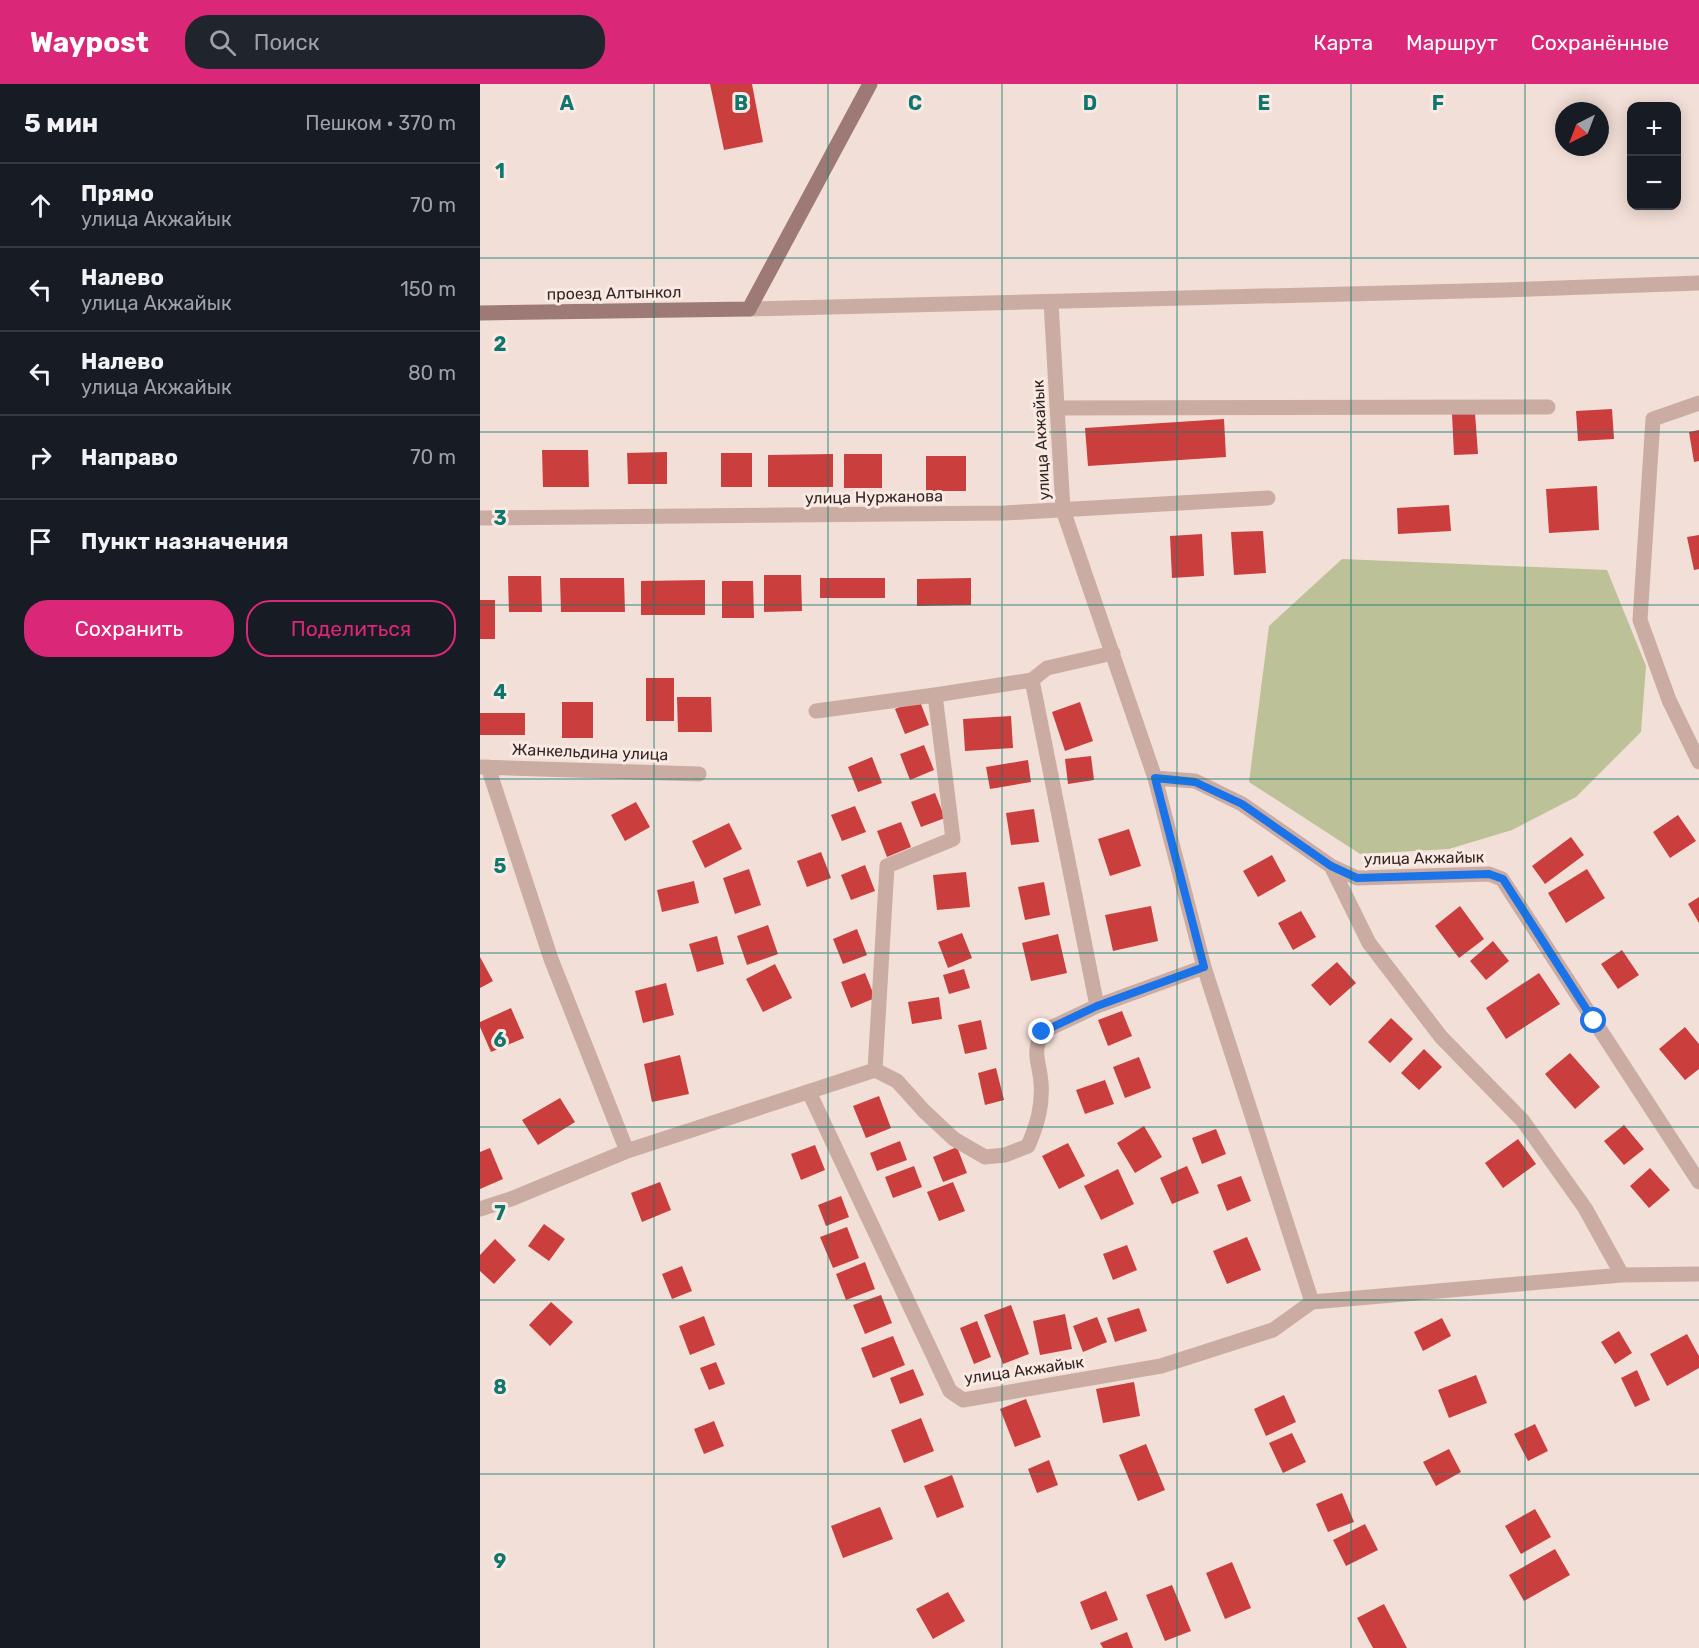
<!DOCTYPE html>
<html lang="ru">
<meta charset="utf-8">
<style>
body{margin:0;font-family:Rubik,sans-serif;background:#20242c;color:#f1f3f6}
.controls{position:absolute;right:18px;top:18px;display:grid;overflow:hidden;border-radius:12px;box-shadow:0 3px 15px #0003}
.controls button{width:54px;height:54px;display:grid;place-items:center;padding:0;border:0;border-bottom:2px solid #363941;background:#171b24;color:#f1f3f6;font:30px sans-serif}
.compass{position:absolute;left:1075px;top:18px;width:54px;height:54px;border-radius:50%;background:#171b24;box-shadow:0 3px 15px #0003;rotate:222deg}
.stop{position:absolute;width:18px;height:18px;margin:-14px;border:4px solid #1a73e8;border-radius:50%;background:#fff}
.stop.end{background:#1a73e8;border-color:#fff;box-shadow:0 2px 6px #0008}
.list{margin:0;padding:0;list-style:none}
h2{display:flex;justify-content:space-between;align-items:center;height:78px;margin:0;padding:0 24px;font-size:26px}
h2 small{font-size:20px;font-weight:400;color:#9ea1a6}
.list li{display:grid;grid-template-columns:39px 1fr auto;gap:18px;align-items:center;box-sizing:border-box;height:84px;padding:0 24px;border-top:2px solid #363941}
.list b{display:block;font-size:22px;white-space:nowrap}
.list p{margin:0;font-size:20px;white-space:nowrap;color:#9ea1a6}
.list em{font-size:20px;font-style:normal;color:#9ea1a6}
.actions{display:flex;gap:12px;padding:18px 24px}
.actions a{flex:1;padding:14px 0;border:2px solid #db2777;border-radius:24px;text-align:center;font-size:21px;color:#db2777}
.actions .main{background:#db2777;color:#fff}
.icon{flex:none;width:33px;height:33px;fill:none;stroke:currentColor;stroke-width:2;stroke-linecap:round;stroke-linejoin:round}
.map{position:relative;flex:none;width:1219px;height:1564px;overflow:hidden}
header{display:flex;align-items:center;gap:36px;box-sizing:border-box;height:84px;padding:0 30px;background:#db2777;color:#fff}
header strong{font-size:28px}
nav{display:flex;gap:33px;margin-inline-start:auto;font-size:21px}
.search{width:420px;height:54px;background:#20242c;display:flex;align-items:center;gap:15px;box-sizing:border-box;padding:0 21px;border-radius:24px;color:#9ea1a6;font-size:22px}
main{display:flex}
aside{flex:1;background:#171b24}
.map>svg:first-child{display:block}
.green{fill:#bdc197}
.building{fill:#ca3e3d}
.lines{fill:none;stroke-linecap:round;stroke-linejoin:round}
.street{stroke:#caaca3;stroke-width:15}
.secondary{stroke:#9d7a75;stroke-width:15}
.route{stroke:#1a73e8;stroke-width:8}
.grid{fill:none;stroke:#0f766e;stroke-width:1.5;stroke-opacity:0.55}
.labels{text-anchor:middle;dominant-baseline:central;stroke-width:6;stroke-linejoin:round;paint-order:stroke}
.street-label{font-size:16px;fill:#342625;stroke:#f9eae3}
.grid-label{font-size:20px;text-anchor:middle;font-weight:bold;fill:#0f766e;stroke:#f9eae3;stroke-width:6;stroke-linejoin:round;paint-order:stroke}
</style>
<header>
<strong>Waypost</strong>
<div class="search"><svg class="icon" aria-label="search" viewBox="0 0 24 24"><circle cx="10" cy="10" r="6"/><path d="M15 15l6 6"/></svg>Поиск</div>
<nav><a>Карта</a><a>Маршрут</a><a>Сохранённые</a></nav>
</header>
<main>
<aside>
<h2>5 мин<small>Пешком · 370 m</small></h2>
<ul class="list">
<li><svg class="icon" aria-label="ahead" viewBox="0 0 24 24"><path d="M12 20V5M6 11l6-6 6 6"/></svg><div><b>Прямо</b><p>улица Акжайык</p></div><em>70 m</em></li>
<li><svg class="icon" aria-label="left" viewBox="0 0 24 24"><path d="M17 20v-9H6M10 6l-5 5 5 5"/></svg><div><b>Налево</b><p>улица Акжайык</p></div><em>150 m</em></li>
<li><svg class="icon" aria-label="left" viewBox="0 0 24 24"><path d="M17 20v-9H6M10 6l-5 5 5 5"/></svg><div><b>Налево</b><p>улица Акжайык</p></div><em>80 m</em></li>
<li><svg class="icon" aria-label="right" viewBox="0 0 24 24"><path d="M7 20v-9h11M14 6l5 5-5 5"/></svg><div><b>Направо</b></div><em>70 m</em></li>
<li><svg class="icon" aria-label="arrive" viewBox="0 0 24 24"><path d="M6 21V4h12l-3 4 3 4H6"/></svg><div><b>Пункт назначения</b></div></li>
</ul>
<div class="actions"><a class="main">Сохранить</a><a>Поделиться</a></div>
</aside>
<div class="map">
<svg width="1219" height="1564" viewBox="0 0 1219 1564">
<rect width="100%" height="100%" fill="#f2dfd7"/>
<path class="green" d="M 862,475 L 1127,486 L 1166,582 L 1161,648 L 1096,713 L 1032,746 L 969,765 L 880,770 L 769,698 L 789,542 Z"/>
<path class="building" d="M 230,0 L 272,0 L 283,58 L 244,66 Z
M 1132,325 L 1134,355 L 1098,357 L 1096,327 Z
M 995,329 L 998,370 L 974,371 L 972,330 Z
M 744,335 L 746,373 L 608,382 L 605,344 Z
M 1219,346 L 1219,377 L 1214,378 L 1209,348 Z
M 62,366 L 108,366 L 109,403 L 63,403 Z
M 187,368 L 187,400 L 148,400 L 147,369 Z
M 241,369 L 272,369 L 272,403 L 241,403 Z
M 353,370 L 353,403 L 288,403 L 288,371 Z
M 364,370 L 402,370 L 402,404 L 364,404 Z
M 446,372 L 486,372 L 486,407 L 446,407 Z
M 1117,402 L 1119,446 L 1069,449 L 1066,405 Z
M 969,421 L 971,447 L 918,450 L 917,424 Z
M 783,447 L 786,489 L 754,491 L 751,448 Z
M 722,450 L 724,492 L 692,494 L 690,452 Z
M 1219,451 L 1219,485 L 1214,486 L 1207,453 Z
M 284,491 L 321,491 L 322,527 L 284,528 Z
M 28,492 L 61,492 L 62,528 L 29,528 Z
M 80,494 L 144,494 L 145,528 L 81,528 Z
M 340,494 L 405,494 L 405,514 L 340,514 Z
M 491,494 L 491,521 L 437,522 L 437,495 Z
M 225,496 L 225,531 L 161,531 L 161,497 Z
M 242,497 L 273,497 L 274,534 L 242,534 Z
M 0,516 L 15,516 L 15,555 L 0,555 Z
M 166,594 L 194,594 L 194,637 L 166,637 Z
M 197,613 L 231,613 L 232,648 L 198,648 Z
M 439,615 L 449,641 L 425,650 L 415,625 Z
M 82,618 L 113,618 L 113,654 L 82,654 Z
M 600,618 L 613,657 L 585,667 L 572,628 Z
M 0,629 L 45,629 L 45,651 L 0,651 Z
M 531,632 L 533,664 L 485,667 L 483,635 Z
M 444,661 L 454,686 L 430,696 L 420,670 Z
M 611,672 L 614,696 L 588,700 L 585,675 Z
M 392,673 L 402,699 L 378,708 L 368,683 Z
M 548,676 L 551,698 L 510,705 L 506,683 Z
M 455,709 L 465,734 L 441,743 L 431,718 Z
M 156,718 L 170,743 L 145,757 L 131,731 Z
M 375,722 L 386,748 L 362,757 L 351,731 Z
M 554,725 L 559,758 L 531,761 L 526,729 Z
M 1198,731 L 1216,757 L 1190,774 L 1173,748 Z
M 421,738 L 431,763 L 407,773 L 397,747 Z
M 249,739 L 262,765 L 225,784 L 212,757 Z
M 649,745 L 661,782 L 630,792 L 618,755 Z
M 1091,753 L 1104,771 L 1065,800 L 1052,782 Z
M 341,768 L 351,794 L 327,803 L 317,777 Z
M 792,771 L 806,797 L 778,813 L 763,787 Z
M 385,781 L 395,807 L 371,816 L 361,791 Z
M 269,785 L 281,821 L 255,830 L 243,794 Z
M 1107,785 L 1125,814 L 1086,839 L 1068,809 Z
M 486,788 L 490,823 L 457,826 L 453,791 Z
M 214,797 L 219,819 L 182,828 L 177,806 Z
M 564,798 L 570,831 L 545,836 L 538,803 Z
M 1219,813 L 1219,839 L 1208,820 Z
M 671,822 L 678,857 L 633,867 L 625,831 Z
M 980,822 L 1004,855 L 979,874 L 955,842 Z
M 821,827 L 836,853 L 813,866 L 798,839 Z
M 288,841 L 298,870 L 267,881 L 257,852 Z
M 377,845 L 387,871 L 363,880 L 353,855 Z
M 482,849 L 492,874 L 468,884 L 458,858 Z
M 578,850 L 587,889 L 551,897 L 542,859 Z
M 237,852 L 244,880 L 217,888 L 209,860 Z
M 1013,857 L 1029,877 L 1006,896 L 990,877 Z
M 1142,866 L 1159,891 L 1138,905 L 1121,880 Z
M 0,873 L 13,897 L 0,904 Z
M 857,878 L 876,899 L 850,922 L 831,901 Z
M 295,880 L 312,914 L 283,928 L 266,895 Z
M 484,885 L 490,904 L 469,910 L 463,891 Z
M 385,889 L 395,914 L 371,924 L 361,898 Z
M 1059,889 L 1080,920 L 1026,955 L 1006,924 Z
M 186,899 L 194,931 L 163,939 L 155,907 Z
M 459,913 L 462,935 L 432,940 L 428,918 Z
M 31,924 L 44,954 L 11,968 L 0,943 L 0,938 Z
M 642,927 L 652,952 L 628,962 L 618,936 Z
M 911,934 L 933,955 L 910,979 L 888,958 Z
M 501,936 L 507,965 L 485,970 L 478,941 Z
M 1205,943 L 1219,960 L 1219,985 L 1205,996 L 1179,965 Z
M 944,965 L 962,983 L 939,1006 L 921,989 Z
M 1090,969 L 1120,1003 L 1095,1025 L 1065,990 Z
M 200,971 L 209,1010 L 172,1018 L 164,980 Z
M 659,973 L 671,1004 L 645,1014 L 633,983 Z
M 516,984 L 524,1016 L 505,1021 L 498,989 Z
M 625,996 L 634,1020 L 605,1030 L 596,1006 Z
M 399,1012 L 411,1044 L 386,1054 L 373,1022 Z
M 80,1014 L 95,1038 L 58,1061 L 42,1036 Z
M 1144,1041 L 1164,1065 L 1144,1081 L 1124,1057 Z
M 664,1042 L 682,1073 L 655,1089 L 637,1059 Z
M 736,1045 L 746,1070 L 722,1080 L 712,1054 Z
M 1038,1055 L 1056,1080 L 1023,1104 L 1005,1079 Z
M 420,1057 L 427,1076 L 397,1087 L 390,1069 Z
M 588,1059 L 605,1092 L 579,1105 L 562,1072 Z
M 335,1061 L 345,1086 L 321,1096 L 311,1070 Z
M 477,1063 L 487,1089 L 463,1098 L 453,1073 Z
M 10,1064 L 23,1095 L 0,1105 L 0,1068 Z
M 434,1082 L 442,1103 L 413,1114 L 405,1093 Z
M 707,1082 L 719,1109 L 692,1120 L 680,1094 Z
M 1170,1084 L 1190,1106 L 1169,1124 L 1150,1102 Z
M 638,1085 L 654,1120 L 621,1136 L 604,1102 Z
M 761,1092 L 771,1117 L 747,1127 L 737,1101 Z
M 180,1098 L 191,1126 L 162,1138 L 151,1109 Z
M 473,1098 L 485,1127 L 459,1137 L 447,1108 Z
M 361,1112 L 369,1133 L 346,1142 L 338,1121 Z
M 64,1140 L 85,1155 L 69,1177 L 48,1162 Z
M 367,1143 L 379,1174 L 353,1184 L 340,1153 Z
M 767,1153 L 781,1186 L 747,1200 L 733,1167 Z
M 15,1155 L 36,1176 L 14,1200 L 0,1187 L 0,1171 Z
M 647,1161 L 657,1186 L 633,1196 L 623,1170 Z
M 385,1178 L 395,1205 L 366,1216 L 356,1190 Z
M 202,1182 L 212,1207 L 192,1215 L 182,1190 Z
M 401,1211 L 412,1239 L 385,1250 L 373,1221 Z
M 71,1218 L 93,1238 L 70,1262 L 49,1241 Z
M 531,1221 L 549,1270 L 523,1280 L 504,1231 Z
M 659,1224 L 667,1247 L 635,1258 L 627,1234 Z
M 585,1230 L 592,1265 L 560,1271 L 553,1237 Z
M 224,1232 L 235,1261 L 210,1271 L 199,1242 Z
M 617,1233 L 627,1258 L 603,1268 L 593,1242 Z
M 962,1234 L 971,1252 L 943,1267 L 934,1248 Z
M 497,1237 L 511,1273 L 494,1280 L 480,1244 Z
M 1139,1247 L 1152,1269 L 1135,1280 L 1121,1258 Z
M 1207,1250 L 1219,1272 L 1219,1284 L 1187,1302 L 1170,1270 Z
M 413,1252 L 425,1281 L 393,1294 L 381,1264 Z
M 236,1278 L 245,1300 L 229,1306 L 220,1284 Z
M 433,1285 L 444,1311 L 420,1320 L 410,1294 Z
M 1157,1286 L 1170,1316 L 1155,1323 L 1141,1294 Z
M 996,1291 L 1007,1319 L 969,1334 L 958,1306 Z
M 654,1298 L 660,1332 L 623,1339 L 616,1305 Z
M 804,1311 L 816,1338 L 786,1352 L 774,1325 Z
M 546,1315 L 561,1353 L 535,1363 L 520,1325 Z
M 441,1334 L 454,1367 L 424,1379 L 411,1346 Z
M 234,1337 L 244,1362 L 224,1370 L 214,1345 Z
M 1055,1340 L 1068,1367 L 1048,1377 L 1034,1350 Z
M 812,1349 L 826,1378 L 803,1389 L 789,1359 Z
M 666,1360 L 685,1406 L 658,1417 L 639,1371 Z
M 969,1365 L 981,1388 L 956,1402 L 943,1378 Z
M 569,1376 L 578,1401 L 557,1409 L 548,1385 Z
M 472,1391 L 484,1423 L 457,1434 L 444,1402 Z
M 862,1409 L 874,1438 L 848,1448 L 836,1420 Z
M 400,1423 L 413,1455 L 363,1474 L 351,1442 Z
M 1055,1425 L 1071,1453 L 1041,1470 L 1025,1442 Z
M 885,1440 L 898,1466 L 866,1482 L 853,1456 Z
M 1075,1465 L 1090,1491 L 1044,1517 L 1029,1491 Z
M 752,1478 L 771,1524 L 745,1535 L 726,1489 Z
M 692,1501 L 711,1547 L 685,1557 L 666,1511 Z
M 626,1507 L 638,1536 L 611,1546 L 600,1518 Z
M 468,1508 L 485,1537 L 453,1555 L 436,1525 Z
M 904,1520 L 927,1564 L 893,1564 L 877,1534 Z
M 647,1548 L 653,1564 L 623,1564 L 620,1559 Z"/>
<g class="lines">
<path class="street" d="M 571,218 L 583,426 L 675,694 L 724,883 L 832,1218 L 1142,1191 L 1219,1190
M 269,225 L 1024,206 L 1219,199
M 1219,319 L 1173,335 L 1160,536 L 1189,616 L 1219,678
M 577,324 L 1068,323
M 0,434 L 525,429 L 788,414
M 552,596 L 617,922 L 724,883
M 336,627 L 455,611 L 552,596 L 567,584 L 633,569
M 0,683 L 219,690
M 8,683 L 71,875 L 147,1067
M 675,694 L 715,697 L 762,720 L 851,782 L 877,794 L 1009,790 L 1022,795 L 1219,1098
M 851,782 L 889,859 L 961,953 L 1043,1037 L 1105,1124 L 1142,1191
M 395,986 L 407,782 L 473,755 L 455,611
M 329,1008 L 470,1307 L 483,1316 L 681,1282 L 793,1246 L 832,1218
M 0,1125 L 31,1115 L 147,1067 L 395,986 L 417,997 L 444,1027 L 474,1055 L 505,1073 L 525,1071 L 548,1062 C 557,1041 563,1022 561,998 C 559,976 552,971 562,948 L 617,922"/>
<path class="secondary" d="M 0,229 L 269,225 L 390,0"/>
</g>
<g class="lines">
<path class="route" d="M 562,948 L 617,922 L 724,883 L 675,694 L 715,698 L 762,720 L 851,782 L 877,794 L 1009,790 L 1023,795 L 1114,937"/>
</g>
<path class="grid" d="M 174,0 L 174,1564M 348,0 L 348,1564M 522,0 L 522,1564M 697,0 L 697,1564M 871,0 L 871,1564M 1045,0 L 1045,1564M 0,174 L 1219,174M 0,348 L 1219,348M 0,521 L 1219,521M 0,695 L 1219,695M 0,869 L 1219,869M 0,1043 L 1219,1043M 0,1216 L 1219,1216M 0,1390 L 1219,1390"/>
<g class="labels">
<g class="street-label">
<text transform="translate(134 209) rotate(-1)">проезд Алтынкол</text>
<text transform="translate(561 356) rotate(-93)">улица Акжайык</text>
<text transform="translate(394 413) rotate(-1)">улица Нуржанова</text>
<text transform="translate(110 668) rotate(2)">Жанкельдина улица</text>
<text transform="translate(944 774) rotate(-1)">улица Акжайык</text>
<text transform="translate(544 1286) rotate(-8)">улица Акжайык</text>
</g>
</g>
<g class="grid-label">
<text x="87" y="26">A</text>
<text x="261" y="26">B</text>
<text x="435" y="26">C</text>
<text x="610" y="26">D</text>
<text x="784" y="26">E</text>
<text x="958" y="26">F</text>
<text x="20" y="94">1</text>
<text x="20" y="267">2</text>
<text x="20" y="441">3</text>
<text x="20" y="615">4</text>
<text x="20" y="789">5</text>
<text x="20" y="963">6</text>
<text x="20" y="1136">7</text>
<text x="20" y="1310">8</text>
<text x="20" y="1484">9</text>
</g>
</svg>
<div class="controls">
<button>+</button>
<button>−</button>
</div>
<svg class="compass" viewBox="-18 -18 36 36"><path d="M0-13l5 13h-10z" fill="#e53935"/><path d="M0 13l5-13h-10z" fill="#9ea1a6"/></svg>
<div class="stop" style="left:1114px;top:937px"></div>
<div class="stop end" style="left:562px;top:948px"></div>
</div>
</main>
